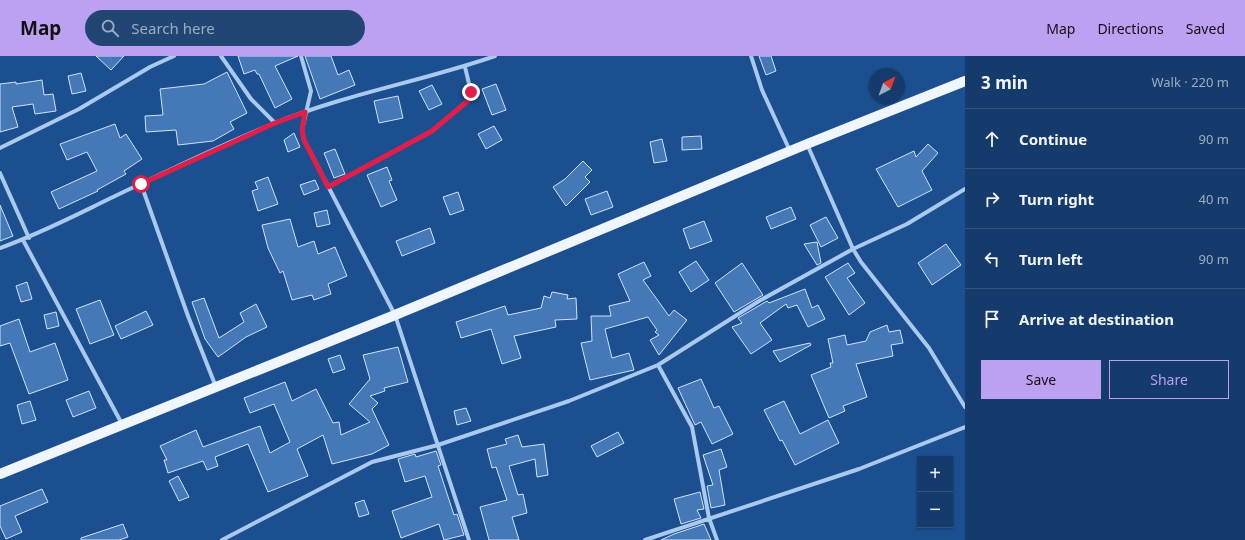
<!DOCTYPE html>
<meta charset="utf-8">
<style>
body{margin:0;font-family:"Noto Sans",sans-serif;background:#214673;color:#f1f3f6}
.controls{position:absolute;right:12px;bottom:12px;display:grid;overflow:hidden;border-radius:0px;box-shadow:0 1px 3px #0004}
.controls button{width:36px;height:36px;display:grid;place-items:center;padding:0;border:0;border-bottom:1px solid #33557e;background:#143b6b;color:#f1f3f6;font:20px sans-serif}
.compass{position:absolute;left:869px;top:12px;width:36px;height:36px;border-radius:50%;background:#143b6b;box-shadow:0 1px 3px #0004;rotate:41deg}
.stop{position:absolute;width:12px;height:12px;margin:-9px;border:3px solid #e11d48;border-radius:50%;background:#fff}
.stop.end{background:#e11d48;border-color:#fff;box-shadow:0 1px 4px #0008}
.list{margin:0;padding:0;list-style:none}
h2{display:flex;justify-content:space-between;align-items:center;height:52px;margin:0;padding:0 16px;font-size:17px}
h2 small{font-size:13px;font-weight:400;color:#9dadc1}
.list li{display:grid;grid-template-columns:26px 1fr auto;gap:12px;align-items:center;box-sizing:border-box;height:60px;padding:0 16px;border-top:1px solid #33557e}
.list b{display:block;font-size:15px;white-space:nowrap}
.list em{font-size:13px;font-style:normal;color:#9dadc1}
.actions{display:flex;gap:8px;padding:12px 16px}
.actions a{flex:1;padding:9px 0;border:1px solid #bca0f2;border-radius:0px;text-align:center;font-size:14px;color:#bca0f2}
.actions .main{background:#bca0f2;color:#111}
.icon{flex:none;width:22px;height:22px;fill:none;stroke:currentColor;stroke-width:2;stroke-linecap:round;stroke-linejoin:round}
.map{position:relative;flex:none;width:965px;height:484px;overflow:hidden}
header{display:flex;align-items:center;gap:24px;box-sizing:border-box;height:56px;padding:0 20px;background:#bca0f2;color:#111}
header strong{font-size:19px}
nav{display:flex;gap:22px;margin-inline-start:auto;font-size:14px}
.search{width:280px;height:36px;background:#214673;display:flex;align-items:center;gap:10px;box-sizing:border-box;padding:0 14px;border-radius:22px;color:#9dadc1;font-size:15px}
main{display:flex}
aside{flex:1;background:#143b6b}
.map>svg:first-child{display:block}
.building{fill:#4478b7;stroke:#cfe3fa}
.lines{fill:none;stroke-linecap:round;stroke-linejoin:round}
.minor{stroke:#a9c9ee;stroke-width:4}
.primary{stroke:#f0f6ff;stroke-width:10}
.route{stroke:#e11d48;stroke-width:5}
</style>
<header>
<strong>Map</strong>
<div class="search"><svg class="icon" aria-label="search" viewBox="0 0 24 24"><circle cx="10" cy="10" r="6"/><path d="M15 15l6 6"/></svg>Search here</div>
<nav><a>Map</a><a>Directions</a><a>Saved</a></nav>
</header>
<main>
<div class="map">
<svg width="965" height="484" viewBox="0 0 965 484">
<rect width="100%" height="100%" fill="#1b4f8f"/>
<path class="building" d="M 96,0 L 124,0 L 111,14 Z
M 238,0 L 298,0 L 275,10 L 292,43 L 275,52 L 259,18 L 257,18 L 255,14 L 244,18 Z
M 305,0 L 331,0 L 338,19 L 349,14 L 355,29 L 320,43 Z
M 759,0 L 771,0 L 776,15 L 766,19 Z
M 227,16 L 247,57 L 230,66 L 234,73 L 213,85 L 178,89 L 176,74 L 146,76 L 145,60 L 163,59 L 160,33 L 204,28 Z
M 81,17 L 86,35 L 72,38 L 68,20 Z
M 42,24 L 44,39 L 53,38 L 56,55 L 35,58 L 33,48 L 12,51 L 18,71 L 0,76 L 0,28 L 16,26 L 16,28 Z
M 496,28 L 506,54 L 492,59 L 482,33 Z
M 432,29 L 442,48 L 429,54 L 419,35 Z
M 398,40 L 403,62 L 379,67 L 374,45 Z
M 115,68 L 120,82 L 126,78 L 142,103 L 124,115 L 126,118 L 97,134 L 98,135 L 59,153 L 51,136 L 97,115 L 87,96 L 67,104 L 60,88 Z
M 494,70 L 502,84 L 486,93 L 478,78 Z
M 294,77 L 300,91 L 288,96 L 284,84 Z
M 701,80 L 702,93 L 682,94 L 682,81 Z
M 662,83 L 667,105 L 654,107 L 650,86 Z
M 928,88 L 938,97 L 922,115 L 932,134 L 898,151 L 876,113 L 914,95 L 916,101 Z
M 335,93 L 345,118 L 334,122 L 324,97 Z
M 583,105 L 592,114 L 585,121 L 590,126 L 566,150 L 553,131 L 565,123 Z
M 387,111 L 392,124 L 389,125 L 397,144 L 381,151 L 367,119 Z
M 268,121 L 278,148 L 258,155 L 252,135 L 258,133 L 255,126 Z
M 315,124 L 319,133 L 304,139 L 300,129 Z
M 607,135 L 613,151 L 591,159 L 585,143 Z
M 458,136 L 464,154 L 450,159 L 443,141 Z
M 0,149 L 13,180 L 0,185 Z
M 791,151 L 796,163 L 771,173 L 766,161 Z
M 327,154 L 330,168 L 317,171 L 314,157 Z
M 826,161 L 838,182 L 821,191 L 810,169 Z
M 290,163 L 298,191 L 314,185 L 318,198 L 335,191 L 347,220 L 328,228 L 331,238 L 314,244 L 312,239 L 292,244 L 283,215 L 280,217 L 268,192 L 262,169 Z
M 704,165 L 712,185 L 690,193 L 683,173 Z
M 430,172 L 435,187 L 402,200 L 396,185 Z
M 817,186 L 821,207 L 817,209 L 804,188 Z
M 946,188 L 961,209 L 932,229 L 918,207 Z
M 696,205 L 709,224 L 691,236 L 679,216 Z
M 644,206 L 651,220 L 643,224 L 669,260 L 674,254 L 687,264 L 659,299 L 650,284 L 659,279 L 655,276 L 657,274 L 648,261 L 605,273 L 612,302 L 629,297 L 634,314 L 590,324 L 581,287 L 592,285 L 591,260 L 611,260 L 609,250 L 630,245 L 618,218 Z
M 742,207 L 763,239 L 734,256 L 715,227 Z
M 848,207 L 855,217 L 847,222 L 865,247 L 849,259 L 825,221 Z
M 27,226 L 32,243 L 21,246 L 16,230 Z
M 805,233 L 812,252 L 818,249 L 825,263 L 808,271 L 797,249 L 788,252 L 786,248 L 760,267 L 772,284 L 751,298 L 732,271 L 742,267 L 738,262 L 767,245 L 769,247 Z
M 552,236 L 568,239 L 567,243 L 576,242 L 577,263 L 555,264 L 556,271 L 514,280 L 521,302 L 502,308 L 491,273 L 461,282 L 456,266 L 505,250 L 508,259 L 541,252 L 544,240 L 550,242 Z
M 204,242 L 219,282 L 244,266 L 240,257 L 256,248 L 267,271 L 246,281 L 218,301 L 205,283 L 192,246 Z
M 100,244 L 114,279 L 90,288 L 76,253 Z
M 146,255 L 153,269 L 121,283 L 115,270 Z
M 56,256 L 59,270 L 47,273 L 44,259 Z
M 19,263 L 30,296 L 55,287 L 68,324 L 29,338 L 10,287 L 0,290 L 0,270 Z
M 887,269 L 889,276 L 900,274 L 903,287 L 891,289 L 893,300 L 856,308 L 867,341 L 843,350 L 845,355 L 829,362 L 811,319 L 831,311 L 830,307 L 833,307 L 828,283 L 845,279 L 847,289 L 866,285 L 870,276 Z
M 810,287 L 811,289 L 780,306 L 773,295 Z
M 398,291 L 408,326 L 384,332 L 385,335 L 370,340 L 378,347 L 372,353 L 389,389 L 372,398 L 332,408 L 323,379 L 297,393 L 308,420 L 268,436 L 248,388 L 215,401 L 218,410 L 207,414 L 203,405 L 168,417 L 164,404 L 167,404 L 160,390 L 196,374 L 203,391 L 260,370 L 270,397 L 290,386 L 274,348 L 250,357 L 244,342 L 285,326 L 292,345 L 316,333 L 333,367 L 339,366 L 341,379 L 370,366 L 349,348 L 370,323 L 363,299 Z
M 340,299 L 345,313 L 333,317 L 328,303 Z
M 701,323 L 714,352 L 719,350 L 733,378 L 712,388 L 701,366 L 695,369 L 678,332 Z
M 89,335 L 96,352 L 73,361 L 66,344 Z
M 30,345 L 36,364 L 22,368 L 17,349 Z
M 784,345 L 800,378 L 828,364 L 839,387 L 795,409 L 782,384 L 780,385 L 764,354 Z
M 466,352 L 471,365 L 457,369 L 454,355 Z
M 618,376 L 624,387 L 597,401 L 591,390 Z
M 518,379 L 522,391 L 544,388 L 548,419 L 537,421 L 535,403 L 509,410 L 518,439 L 523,438 L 527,457 L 512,461 L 519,484 L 489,484 L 480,451 L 507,444 L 496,411 L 492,412 L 487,393 L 507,388 L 505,383 Z
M 721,393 L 727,411 L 719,414 L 725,449 L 711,452 L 707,430 L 713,429 L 703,399 Z
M 436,395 L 441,409 L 438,410 L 454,459 L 457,458 L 464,479 L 444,484 L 439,468 L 401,482 L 392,455 L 432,441 L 425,420 L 405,426 L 398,403 L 415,398 L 416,401 Z
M 178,420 L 189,441 L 179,445 L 169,425 Z
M 42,433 L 48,446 L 15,460 L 22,476 L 6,483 L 0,470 L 0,450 Z
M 700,436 L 704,453 L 697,454 L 701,462 L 681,468 L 674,443 Z
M 364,444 L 369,458 L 359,461 L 355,447 Z
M 123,468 L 128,481 L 119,484 L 81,484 L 81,482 Z
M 704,468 L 711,484 L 661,484 L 674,478 Z"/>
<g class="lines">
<path class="minor" d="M 221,0 L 251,43 L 275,67
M 301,0 L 311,35 L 302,74 L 304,84 L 395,259 L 469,484
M 751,0 L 762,34 L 790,95
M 807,88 L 853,193 L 861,206 L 929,292 L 965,351
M 0,92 L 79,53 L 150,11 L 174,0
M 0,117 L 29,182
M 141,128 L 188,260 L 216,331
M 328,131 L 432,75 L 470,43 L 471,36 L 465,11
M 23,184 L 122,368
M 0,192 C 37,179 72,161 107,144 C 163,117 218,90 275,67 C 346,38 423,25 495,0
M 658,309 L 692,371 L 709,462 L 717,484
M 222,484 L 372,406 L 438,389 L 569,345 L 658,309 L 759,245 L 853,193 L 907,168 L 965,133
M 645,484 L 859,413 L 965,371"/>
<path class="primary" d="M 0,418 L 395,259 L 807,88 L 965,25"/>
</g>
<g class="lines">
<path class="route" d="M 141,128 L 275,67 L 305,56 L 302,74 L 304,84 L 328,131 L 432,75 L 470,43 L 471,36"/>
</g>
</svg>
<div class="controls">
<button>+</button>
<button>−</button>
</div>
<svg class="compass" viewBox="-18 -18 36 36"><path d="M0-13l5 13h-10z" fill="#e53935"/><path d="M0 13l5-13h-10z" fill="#9dadc1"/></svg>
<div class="stop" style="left:141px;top:128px"></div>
<div class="stop end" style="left:471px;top:36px"></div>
</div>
<aside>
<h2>3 min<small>Walk · 220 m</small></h2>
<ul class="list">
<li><svg class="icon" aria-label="ahead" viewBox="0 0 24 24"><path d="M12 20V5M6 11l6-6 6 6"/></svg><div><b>Continue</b></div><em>90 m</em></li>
<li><svg class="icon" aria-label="right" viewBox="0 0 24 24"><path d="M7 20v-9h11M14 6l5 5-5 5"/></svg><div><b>Turn right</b></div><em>40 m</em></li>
<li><svg class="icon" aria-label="left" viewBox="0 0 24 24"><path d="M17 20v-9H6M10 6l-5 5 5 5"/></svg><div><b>Turn left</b></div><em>90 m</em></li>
<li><svg class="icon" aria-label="arrive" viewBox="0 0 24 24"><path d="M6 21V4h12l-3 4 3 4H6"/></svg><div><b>Arrive at destination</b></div></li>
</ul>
<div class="actions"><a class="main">Save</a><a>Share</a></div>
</aside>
</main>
